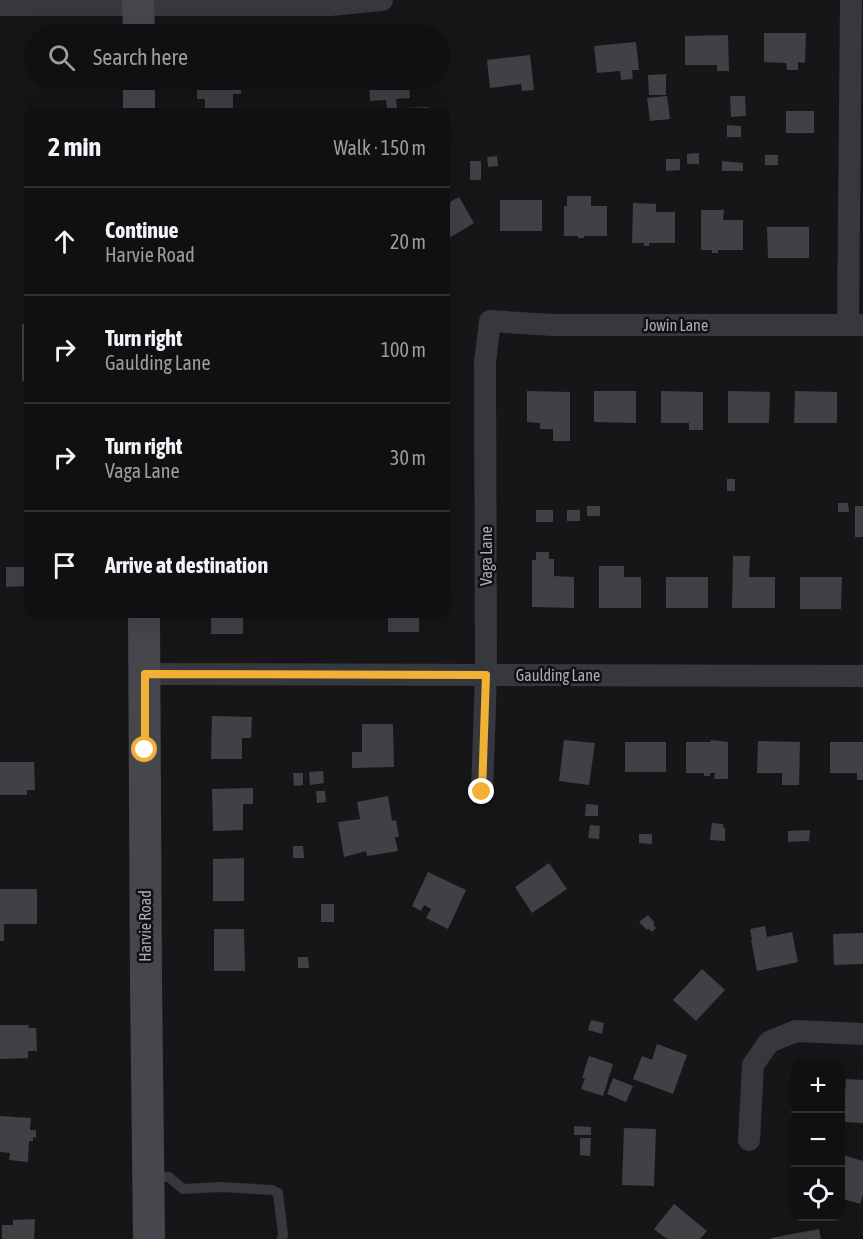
<!DOCTYPE html>
<meta charset="utf-8">
<style>
body{margin:0;font-family:"Asap Condensed",sans-serif;background:#19191b;color:#f1f3f6}
.controls{position:absolute;right:18px;bottom:18px;display:grid;overflow:hidden;border-radius:12px;box-shadow:0 6px 24px #0002}
.controls button{width:54px;height:54px;display:grid;place-items:center;padding:0;border:0;border-bottom:2px solid #303032;background:#101012;color:#f1f3f6;font:30px sans-serif}
.stop{position:absolute;width:18px;height:18px;margin:-14px;border:4px solid #f2b134;border-radius:50%;background:#fff}
.stop.end{background:#f2b134;border-color:#fff;box-shadow:0 2px 6px #0008}
.list{margin:0;padding:0;list-style:none}
h2{display:flex;justify-content:space-between;align-items:center;height:78px;margin:0;padding:0 24px;font-size:26px}
h2 small{font-size:20px;font-weight:400;color:#9c9d9f}
.list li{display:grid;grid-template-columns:39px 1fr auto;gap:18px;align-items:center;box-sizing:border-box;height:108px;padding:0 24px;border-top:2px solid #303032}
.list b{display:block;font-size:22px;white-space:nowrap}
.list p{margin:0;font-size:20px;white-space:nowrap;color:#9c9d9f}
.list em{font-size:20px;font-style:normal;color:#9c9d9f}
.icon{flex:none;width:33px;height:33px;fill:none;stroke:currentColor;stroke-width:2;stroke-linecap:round;stroke-linejoin:round}
.map{position:relative;flex:none;width:863px;height:1239px;overflow:hidden}
.search{position:absolute;background:#101012;box-shadow:0 6px 24px #0002;left:24px;top:24px;width:426px;height:66px;display:flex;align-items:center;gap:15px;box-sizing:border-box;padding:0 21px;border-radius:33px;color:#9c9d9f;font-size:22px}
.panel{position:absolute;background:#101012;box-shadow:0 6px 24px #0002;left:24px;top:108px;width:426px;height:510px;border-radius:12px}
.map>svg:first-child{display:block}
.building{fill:#404145}
.lines{fill:none;stroke-linecap:round;stroke-linejoin:round}
.lane{stroke:#37383d;stroke-width:10}
.street{stroke:#37383d;stroke-width:22}
.secondary{stroke:#45474d;stroke-width:32}
.route{stroke:#f2b134;stroke-width:8}
.labels{text-anchor:middle;dominant-baseline:central;stroke-width:5;stroke-linejoin:round;paint-order:stroke}
.street-label{font-size:16px;fill:#a8adb8;stroke:#111113}
</style>
<div class="map">
<svg width="863" height="1239" viewBox="0 0 863 1239">
<rect width="100%" height="100%" fill="#161618"/>
<path class="building" d="M 764,33 L 806,33 L 805,63 L 798,62 L 798,70 L 787,70 L 786,63 L 764,62 Z
M 728,35 L 729,71 L 717,71 L 717,65 L 685,65 L 685,36 Z
M 636,42 L 639,70 L 632,70 L 633,79 L 621,80 L 620,71 L 597,73 L 594,46 Z
M 530,55 L 534,90 L 522,91 L 521,84 L 490,88 L 487,60 Z
M 666,74 L 666,95 L 649,95 L 648,75 Z
M 197,80 L 233,80 L 234,83 L 241,83 L 241,94 L 233,94 L 233,112 L 205,112 L 205,99 L 197,99 Z
M 369,80 L 409,80 L 410,98 L 396,99 L 397,108 L 387,109 L 386,100 L 370,101 Z
M 667,96 L 670,119 L 650,121 L 647,98 Z
M 730,96 L 745,96 L 746,116 L 731,117 Z
M 428,107 L 428,112 L 404,112 L 404,108 Z
M 786,111 L 814,111 L 814,133 L 786,133 Z
M 727,125 L 741,126 L 741,137 L 727,137 Z
M 699,153 L 699,164 L 687,164 L 687,154 Z
M 765,155 L 778,155 L 778,165 L 765,165 Z
M 497,156 L 498,166 L 488,167 L 487,157 Z
M 666,159 L 680,159 L 680,170 L 666,171 Z
M 470,161 L 481,161 L 481,180 L 470,180 Z
M 722,161 L 743,163 L 743,171 L 722,171 Z
M 567,196 L 591,196 L 591,206 L 607,206 L 607,236 L 584,236 L 584,238 L 578,238 L 578,236 L 564,236 L 564,206 L 567,206 Z
M 459,197 L 474,223 L 446,240 L 446,204 Z
M 500,200 L 542,200 L 542,231 L 500,231 Z
M 633,203 L 656,204 L 656,212 L 675,212 L 675,243 L 649,243 L 649,246 L 644,246 L 644,243 L 632,243 Z
M 701,210 L 724,210 L 723,220 L 743,220 L 743,250 L 718,250 L 718,253 L 712,253 L 712,250 L 701,250 Z
M 767,227 L 809,227 L 809,258 L 768,258 Z
M 28,323 L 28,384 L 25,384 L 25,381 L 22,381 L 22,324 Z
M 527,391 L 570,392 L 570,441 L 553,441 L 553,429 L 540,429 L 540,423 L 527,422 Z
M 594,391 L 636,391 L 636,423 L 594,422 Z
M 661,391 L 703,392 L 703,430 L 689,430 L 689,423 L 661,423 Z
M 728,391 L 770,392 L 769,423 L 728,423 Z
M 795,391 L 837,392 L 837,423 L 794,423 Z
M 727,479 L 735,479 L 735,491 L 727,491 Z
M 838,503 L 848,503 L 849,512 L 838,512 Z
M 587,506 L 600,506 L 600,516 L 587,516 Z
M 855,506 L 863,506 L 863,537 L 855,537 Z
M 536,510 L 553,510 L 553,522 L 536,522 Z
M 567,510 L 580,510 L 580,521 L 567,521 Z
M 536,552 L 549,552 L 549,559 L 554,559 L 554,576 L 574,577 L 574,608 L 532,607 L 532,560 L 536,560 Z
M 733,556 L 750,556 L 749,577 L 775,577 L 775,608 L 732,608 Z
M 599,566 L 624,566 L 624,577 L 641,577 L 641,608 L 599,608 Z
M 6,567 L 28,567 L 28,586 L 6,587 Z
M 666,577 L 708,577 L 708,608 L 666,608 Z
M 800,577 L 842,577 L 841,609 L 800,609 Z
M 211,614 L 243,614 L 243,634 L 211,634 Z
M 388,614 L 419,614 L 419,632 L 388,632 Z
M 212,716 L 252,717 L 251,738 L 242,738 L 242,759 L 211,759 Z
M 362,724 L 393,724 L 394,767 L 352,768 L 352,752 L 362,752 Z
M 564,740 L 595,743 L 589,785 L 559,781 Z
M 710,740 L 728,742 L 728,779 L 714,779 L 715,773 L 710,773 L 710,776 L 704,776 L 704,773 L 686,773 L 686,742 L 711,742 Z
M 758,741 L 800,742 L 799,785 L 782,785 L 782,773 L 757,773 Z
M 625,742 L 666,742 L 666,772 L 625,772 Z
M 830,742 L 863,742 L 863,780 L 857,780 L 857,773 L 830,773 Z
M 0,762 L 34,762 L 35,790 L 27,790 L 27,795 L 0,795 Z
M 323,771 L 324,783 L 310,785 L 309,772 Z
M 293,773 L 303,773 L 303,785 L 294,786 Z
M 253,788 L 253,804 L 243,804 L 243,830 L 213,831 L 212,789 Z
M 316,791 L 325,791 L 326,802 L 317,803 Z
M 388,796 L 392,821 L 396,820 L 399,837 L 395,837 L 398,851 L 367,856 L 366,851 L 344,857 L 338,822 L 360,819 L 357,802 Z
M 586,804 L 598,805 L 598,816 L 585,816 Z
M 712,823 L 723,824 L 723,827 L 725,828 L 725,841 L 710,840 Z
M 590,825 L 600,826 L 599,839 L 588,838 Z
M 810,830 L 809,841 L 788,842 L 788,831 Z
M 639,834 L 652,834 L 652,844 L 639,843 Z
M 293,846 L 303,846 L 304,858 L 293,858 Z
M 244,858 L 244,901 L 213,901 L 213,859 Z
M 549,863 L 567,889 L 532,913 L 515,887 Z
M 428,872 L 466,890 L 448,929 L 426,918 L 431,909 L 424,905 L 421,911 L 412,906 Z
M 0,889 L 37,889 L 37,924 L 4,924 L 4,941 L 0,941 Z
M 321,904 L 334,904 L 334,922 L 321,922 Z
M 648,915 L 655,923 L 653,924 L 656,928 L 652,932 L 649,929 L 647,930 L 639,922 Z
M 765,926 L 767,937 L 792,932 L 798,962 L 757,971 L 751,940 L 752,940 L 750,929 Z
M 214,929 L 244,929 L 245,971 L 214,971 Z
M 863,933 L 863,964 L 834,965 L 833,934 Z
M 298,957 L 308,957 L 309,968 L 298,968 Z
M 702,969 L 725,990 L 696,1021 L 673,1000 Z
M 591,1020 L 604,1023 L 602,1034 L 588,1030 Z
M 0,1025 L 29,1025 L 28,1028 L 36,1028 L 37,1051 L 28,1051 L 28,1058 L 0,1059 Z
M 657,1044 L 687,1055 L 673,1094 L 633,1079 L 642,1056 L 652,1060 Z
M 589,1056 L 613,1064 L 603,1096 L 581,1089 L 585,1078 L 582,1078 Z
M 613,1078 L 633,1086 L 626,1102 L 607,1094 Z
M 846,1079 L 863,1080 L 863,1123 L 843,1122 Z
M 0,1116 L 31,1118 L 30,1130 L 36,1130 L 36,1138 L 33,1137 L 33,1141 L 29,1141 L 28,1162 L 9,1160 L 10,1153 L 0,1152 Z
M 574,1126 L 591,1127 L 591,1135 L 574,1135 Z
M 624,1128 L 656,1129 L 654,1186 L 622,1185 Z
M 580,1138 L 591,1138 L 590,1156 L 580,1155 Z
M 843,1155 L 863,1161 L 863,1195 L 860,1204 L 840,1198 L 840,1163 Z
M 674,1204 L 707,1231 L 700,1239 L 667,1239 L 654,1229 Z
M 35,1219 L 34,1239 L 2,1239 L 2,1225 L 13,1225 L 13,1220 Z
M 819,1229 L 821,1239 L 771,1239 L 771,1238 Z"/>
<g class="lines">
<path class="lane" d="M 151,1176 L 169,1177 L 183,1189 L 221,1187 L 272,1190 L 278,1193 L 283,1234 L 282,1239"/>
<path class="street" d="M 0,5 L 330,5 L 382,0
M 848,325 L 851,0
M 145,674 L 863,676
M 482,792 L 486,675 L 485,362 L 490,321 L 552,325 L 863,325
M 749,1140 L 753,1065 L 769,1042 L 796,1031 L 863,1034"/>
<path class="secondary" d="M 138,0 L 139,34
M 139,80 L 139,112
M 144,614 L 146,982 L 149,1239"/>
</g>
<g class="lines">
<path class="route" d="M 145,750 L 145,674 L 486,675 L 482,792"/>
</g>
<g class="labels">
<g class="street-label">
<text x="676" y="325">Jowin Lane</text>
<text transform="translate(486 556) rotate(-90)">Vaga Lane</text>
<text x="558" y="675">Gaulding Lane</text>
<text transform="translate(145 926) rotate(-90)">Harvie Road</text>
</g>
</g>
</svg>
<div class="controls">
<button>+</button>
<button>−</button>
<button><svg class="icon" aria-label="locate" viewBox="0 0 24 24"><circle cx="12" cy="12" r="6"/><path d="M12 2v4M12 18v4M2 12h4M18 12h4"/></svg></button>
</div>
<div class="stop" style="left:145px;top:750px"></div>
<div class="stop end" style="left:482px;top:792px"></div>
<div class="search"><svg class="icon" aria-label="search" viewBox="0 0 24 24"><circle cx="10" cy="10" r="6"/><path d="M15 15l6 6"/></svg>Search here</div>
<section class="panel">
<h2>2 min<small>Walk · 150 m</small></h2>
<ul class="list">
<li><svg class="icon" aria-label="ahead" viewBox="0 0 24 24"><path d="M12 20V5M6 11l6-6 6 6"/></svg><div><b>Continue</b><p>Harvie Road</p></div><em>20 m</em></li>
<li><svg class="icon" aria-label="right" viewBox="0 0 24 24"><path d="M7 20v-9h11M14 6l5 5-5 5"/></svg><div><b>Turn right</b><p>Gaulding Lane</p></div><em>100 m</em></li>
<li><svg class="icon" aria-label="right" viewBox="0 0 24 24"><path d="M7 20v-9h11M14 6l5 5-5 5"/></svg><div><b>Turn right</b><p>Vaga Lane</p></div><em>30 m</em></li>
<li><svg class="icon" aria-label="arrive" viewBox="0 0 24 24"><path d="M6 21V4h12l-3 4 3 4H6"/></svg><div><b>Arrive at destination</b></div></li>
</ul>
</section>
</div>
